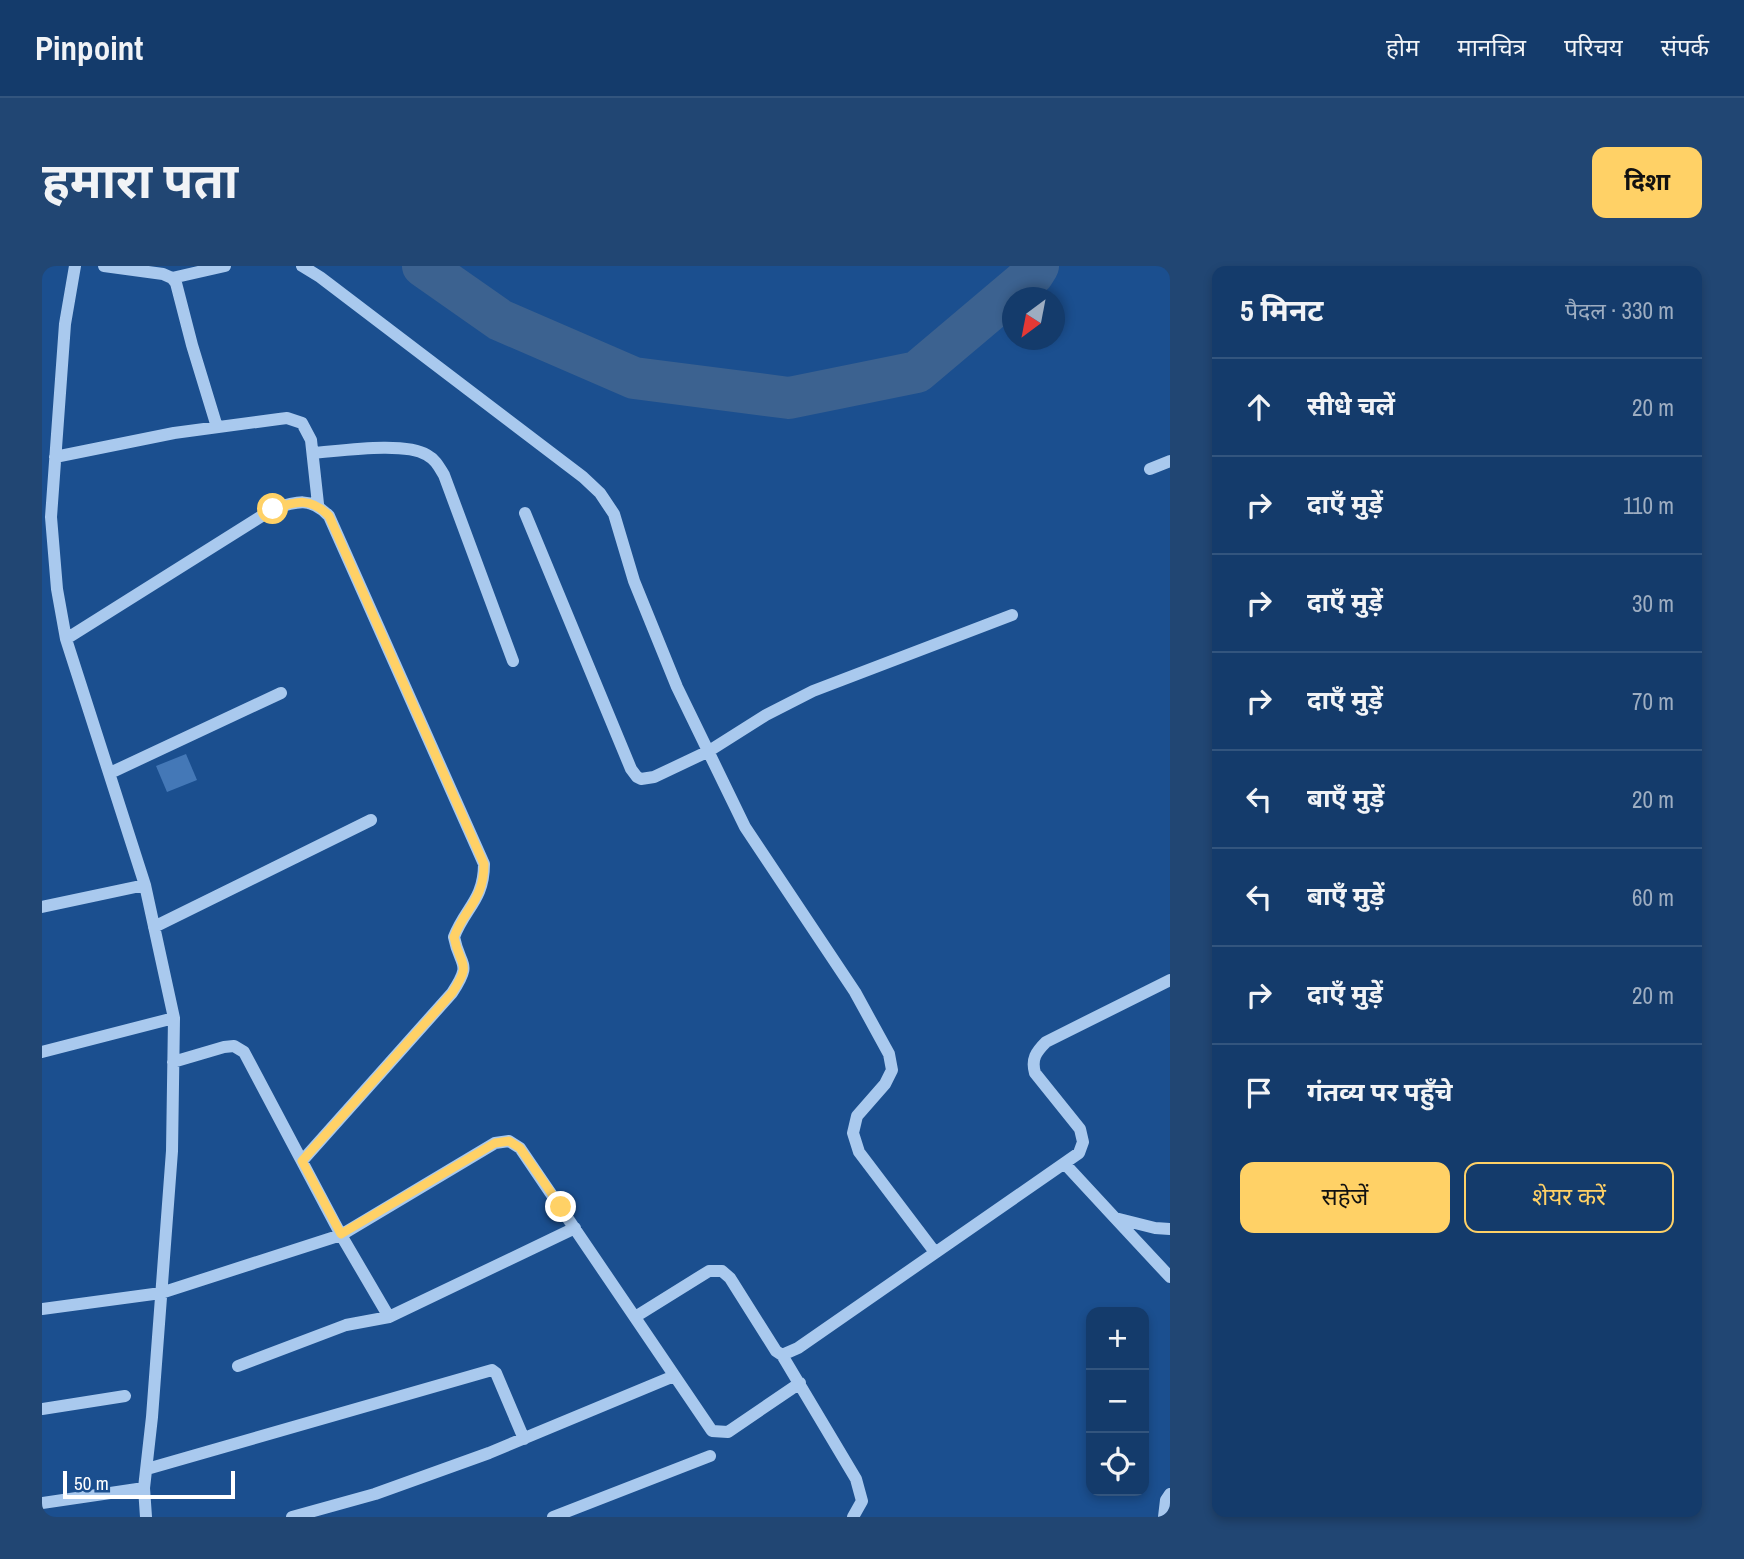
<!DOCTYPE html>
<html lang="hi">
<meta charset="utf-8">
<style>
body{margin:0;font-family:"Archivo Narrow","Noto Sans Devanagari",sans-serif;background:#214673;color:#f1f3f6}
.controls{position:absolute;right:21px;bottom:21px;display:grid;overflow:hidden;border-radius:14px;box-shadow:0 4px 10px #0003}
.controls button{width:63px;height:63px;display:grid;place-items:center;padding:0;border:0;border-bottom:2px solid #33557e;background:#143b6b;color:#f1f3f6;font:35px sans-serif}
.compass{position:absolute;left:960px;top:21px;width:63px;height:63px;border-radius:50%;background:#143b6b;box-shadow:0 4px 10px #0003;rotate:212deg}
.scale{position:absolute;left:21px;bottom:18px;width:172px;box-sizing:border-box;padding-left:7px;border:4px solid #fff;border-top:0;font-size:19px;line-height:24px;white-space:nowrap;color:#fff;-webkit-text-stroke:5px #1b4f8f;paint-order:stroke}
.stop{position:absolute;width:21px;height:21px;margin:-16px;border:5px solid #ffd166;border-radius:50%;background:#fff}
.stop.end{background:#ffd166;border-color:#fff;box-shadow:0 2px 7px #0008}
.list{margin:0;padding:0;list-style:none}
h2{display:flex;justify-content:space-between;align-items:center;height:91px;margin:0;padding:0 28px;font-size:30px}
h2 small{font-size:23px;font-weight:400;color:#9dadc1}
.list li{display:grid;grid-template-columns:46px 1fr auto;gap:21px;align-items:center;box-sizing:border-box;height:98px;padding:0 28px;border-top:2px solid #33557e}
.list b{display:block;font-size:26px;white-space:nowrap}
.list em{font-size:23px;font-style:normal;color:#9dadc1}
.actions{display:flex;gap:14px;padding:21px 28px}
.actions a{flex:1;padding:16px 0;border:2px solid #ffd166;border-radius:14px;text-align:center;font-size:24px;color:#ffd166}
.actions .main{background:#ffd166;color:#111}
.icon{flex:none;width:38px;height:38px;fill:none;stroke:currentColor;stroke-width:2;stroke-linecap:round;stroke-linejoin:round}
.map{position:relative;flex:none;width:1128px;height:1251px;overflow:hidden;border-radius:14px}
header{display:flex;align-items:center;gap:42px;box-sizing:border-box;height:98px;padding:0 35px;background:#143b6b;border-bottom:2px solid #33557e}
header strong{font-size:33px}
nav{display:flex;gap:38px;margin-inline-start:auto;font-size:24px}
.intro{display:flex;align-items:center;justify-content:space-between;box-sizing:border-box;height:168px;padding:0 42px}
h1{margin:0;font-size:49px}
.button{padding:18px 32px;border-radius:14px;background:#ffd166;color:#111;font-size:24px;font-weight:700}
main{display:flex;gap:42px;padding:0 42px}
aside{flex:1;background:#143b6b;border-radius:14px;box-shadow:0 4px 10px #0003}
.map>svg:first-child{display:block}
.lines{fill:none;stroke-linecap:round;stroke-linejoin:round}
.river{stroke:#3c6290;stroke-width:42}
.building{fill:#4478b7}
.minor{stroke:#a9c9ee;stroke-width:12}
.route{stroke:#ffd166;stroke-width:9}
</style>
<header>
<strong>Pinpoint</strong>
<nav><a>होम</a><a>मानचित्र</a><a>परिचय</a><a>संपर्क</a></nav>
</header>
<div class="intro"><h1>हमारा पता</h1><a class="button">दिशा</a></div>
<main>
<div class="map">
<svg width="1128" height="1251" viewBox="0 0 1128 1251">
<rect width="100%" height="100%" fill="#1b4f8f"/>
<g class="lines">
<path class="river" d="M 381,0 L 458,54 L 592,112 L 747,132 L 875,106 L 991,8 L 996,0"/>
</g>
<path class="building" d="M 144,488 L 155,514 L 125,526 L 114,500 Z"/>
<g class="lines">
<path class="minor" d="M 33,0 L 23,58 L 9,251 L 15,323 L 24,373 L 103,619 L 132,752 L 130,885 L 110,1151 L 102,1222 L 104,1251
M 62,0 L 121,8 L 130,12 L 134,17 L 150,79 L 175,161
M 260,0 L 278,11 L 541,211 L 558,227 L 572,248 L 592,315 L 635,421 L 703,561 L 813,726 L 847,788 L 850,804 L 843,818 L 815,850 L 811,867 L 817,886 L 892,985
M 130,12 L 183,0
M 271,187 C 298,185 363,175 385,189 C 394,194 397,201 402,209 L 471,395
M 13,191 L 132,167 L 237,153 L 245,152 L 260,157 L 269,174 L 276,238
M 1108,203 L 1128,195
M 483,247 L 589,503 L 595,511 L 599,513 L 612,511 L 667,485 L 724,449 L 771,425 L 970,349
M 24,373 L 231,243 C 255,235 269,231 287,250 L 442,598 C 442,634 423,642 412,671 C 418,702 431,695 410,727 L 260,895
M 68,507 L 239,427
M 0,641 L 103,619
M 112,661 L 329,554
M 0,786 L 132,752
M 131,796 L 182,781 L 192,780 L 202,786 L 299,969 L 347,1051
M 1023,898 L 1073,952 L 1113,962 L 1128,963
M 1073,952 L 1128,1011
M 0,1043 L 119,1027 L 299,969 L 453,877 L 467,875 L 478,882 L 670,1165 L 686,1166 L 758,1117
M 593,1051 L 667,1005 L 680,1005 L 688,1012 L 734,1085 L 740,1089 L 756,1082 L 1037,887 L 1041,876 L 1038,863 L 993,807 C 989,793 994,786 1004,776 L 1128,714
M 740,1089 L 814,1213 L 820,1235 L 811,1251
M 196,1100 L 304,1059 L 347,1051 L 533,962
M 0,1143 L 83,1130
M 105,1203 L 450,1104 L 454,1107 L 482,1173
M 0,1237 L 102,1222
M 250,1251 L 333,1228 L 447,1187 L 632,1110
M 511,1251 L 668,1190
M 1122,1251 L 1124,1234 L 1128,1228"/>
</g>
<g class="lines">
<path class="route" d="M 231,243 C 255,235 269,231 287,250 L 442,598 C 442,634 423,642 412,671 C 418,702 431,695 410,727 L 260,895 L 299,968 L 453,877 L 467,875 L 478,882 L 519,941"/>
</g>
</svg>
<div class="controls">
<button>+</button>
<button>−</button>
<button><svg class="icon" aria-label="locate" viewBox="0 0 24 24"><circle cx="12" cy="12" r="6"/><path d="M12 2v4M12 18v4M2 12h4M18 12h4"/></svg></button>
</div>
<svg class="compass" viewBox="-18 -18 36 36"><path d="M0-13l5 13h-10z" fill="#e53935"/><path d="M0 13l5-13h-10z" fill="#9dadc1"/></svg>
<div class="scale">50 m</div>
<div class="stop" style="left:231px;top:243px"></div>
<div class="stop end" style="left:519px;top:941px"></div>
</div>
<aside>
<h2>5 मिनट<small>पैदल · 330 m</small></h2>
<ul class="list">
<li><svg class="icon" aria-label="ahead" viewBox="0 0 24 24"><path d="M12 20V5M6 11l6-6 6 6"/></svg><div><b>सीधे चलें</b></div><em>20 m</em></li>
<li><svg class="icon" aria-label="right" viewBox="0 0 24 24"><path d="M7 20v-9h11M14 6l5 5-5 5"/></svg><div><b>दाएँ मुड़ें</b></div><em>110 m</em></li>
<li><svg class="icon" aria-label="right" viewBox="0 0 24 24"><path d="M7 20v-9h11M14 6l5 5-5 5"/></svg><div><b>दाएँ मुड़ें</b></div><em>30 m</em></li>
<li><svg class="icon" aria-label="right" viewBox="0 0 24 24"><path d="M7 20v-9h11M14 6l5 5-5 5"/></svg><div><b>दाएँ मुड़ें</b></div><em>70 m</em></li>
<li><svg class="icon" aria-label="left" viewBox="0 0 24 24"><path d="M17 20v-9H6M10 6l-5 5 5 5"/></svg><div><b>बाएँ मुड़ें</b></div><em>20 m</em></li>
<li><svg class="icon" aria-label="left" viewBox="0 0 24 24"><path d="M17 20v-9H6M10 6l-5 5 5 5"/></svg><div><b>बाएँ मुड़ें</b></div><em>60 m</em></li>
<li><svg class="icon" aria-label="right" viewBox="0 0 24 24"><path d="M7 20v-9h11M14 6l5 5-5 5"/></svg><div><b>दाएँ मुड़ें</b></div><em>20 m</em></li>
<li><svg class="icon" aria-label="arrive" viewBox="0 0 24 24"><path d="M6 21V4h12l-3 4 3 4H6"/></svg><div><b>गंतव्य पर पहुँचे</b></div></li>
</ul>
<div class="actions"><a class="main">सहेजें</a><a>शेयर करें</a></div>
</aside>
</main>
